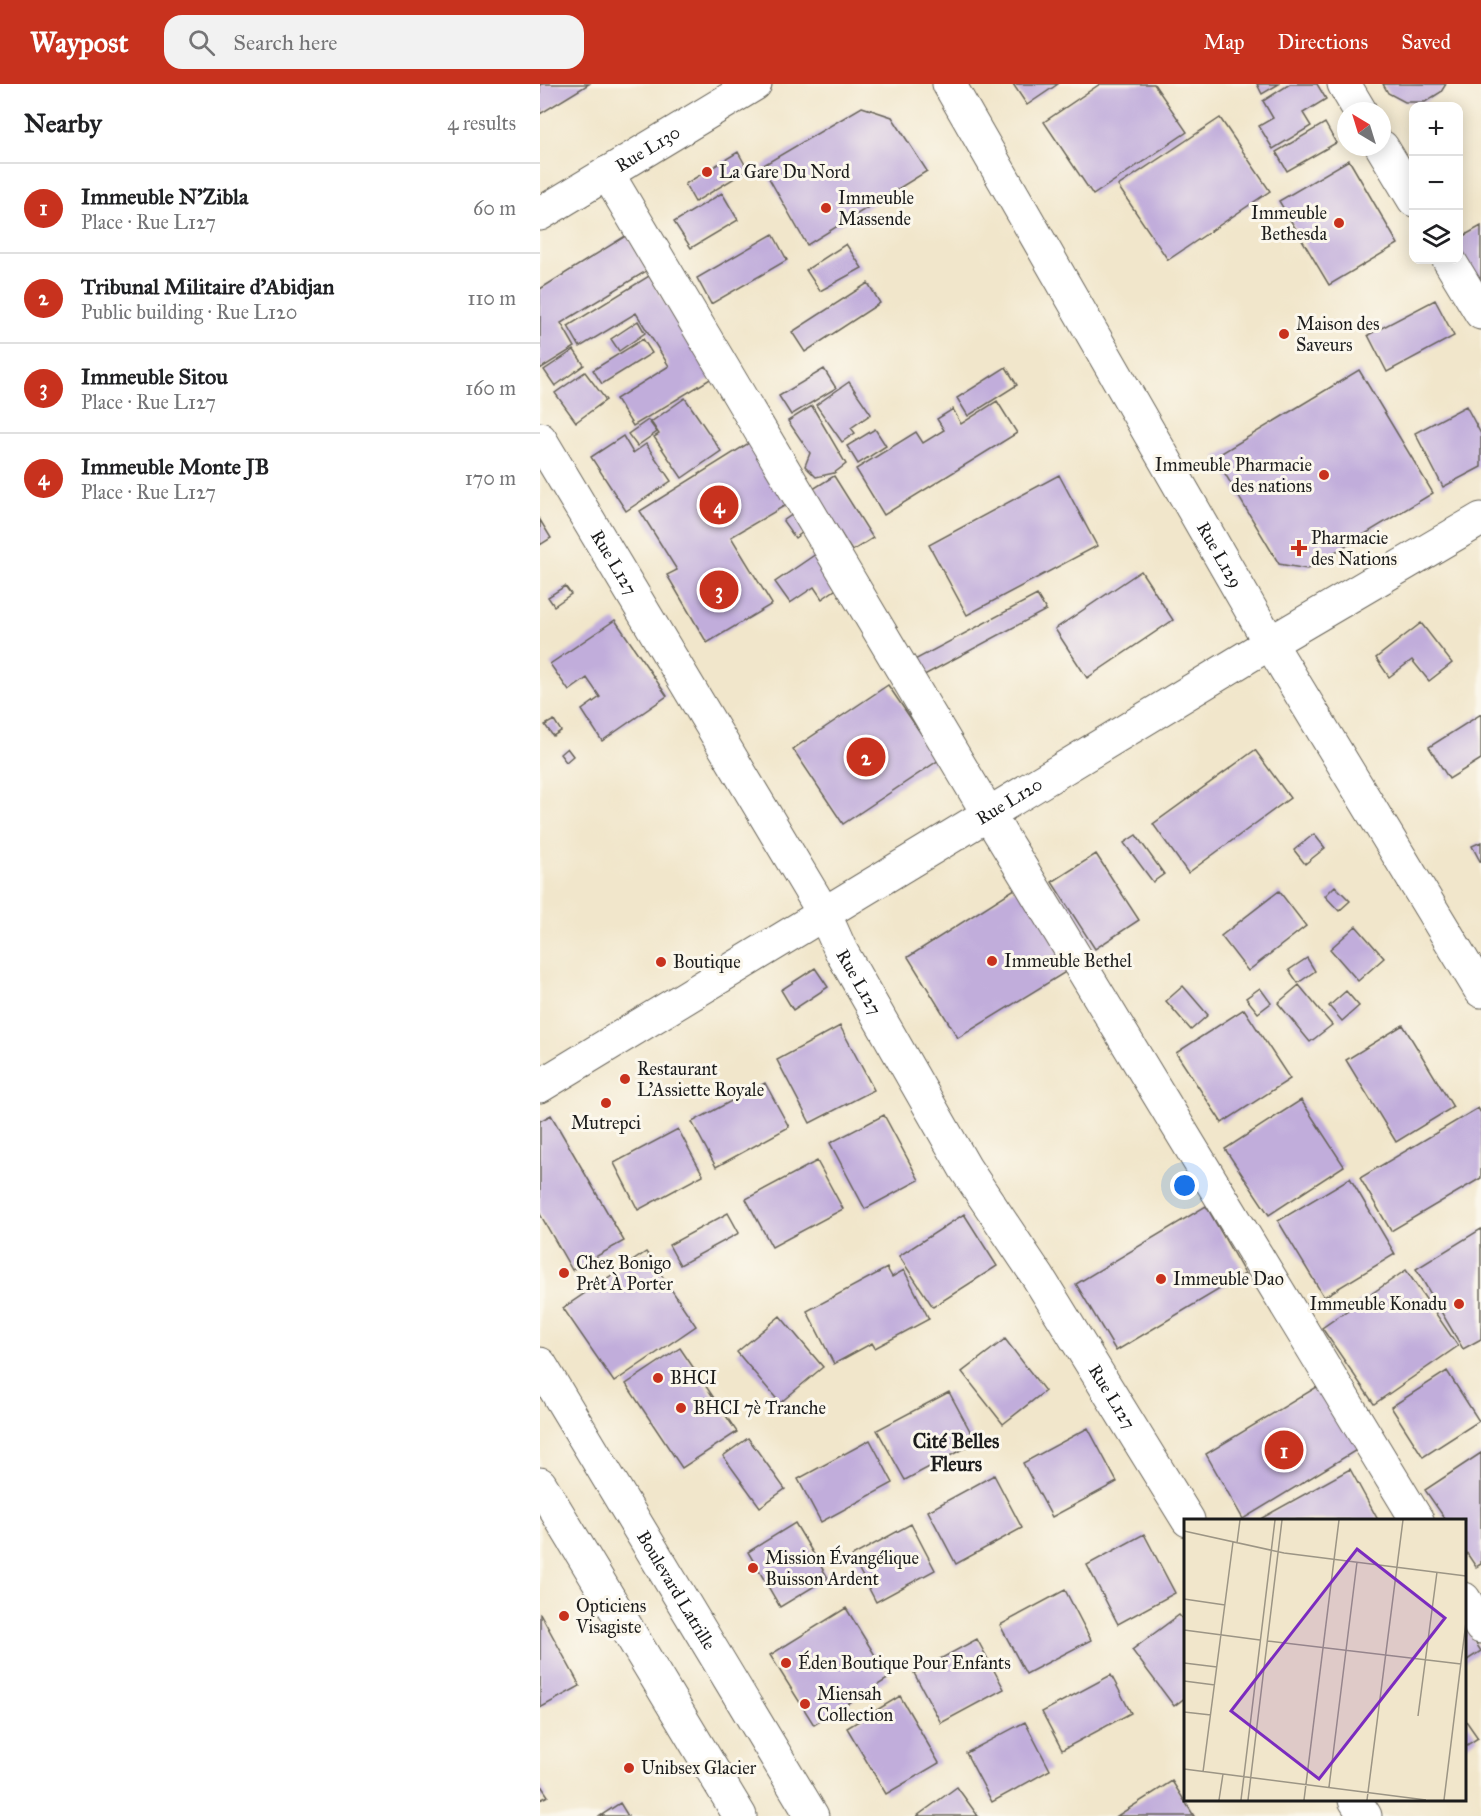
<!DOCTYPE html>
<meta charset="utf-8">
<style>
body{margin:0;font-family:"IM FELL Great Primer",serif;background:#f2f2f2;color:#202124}
.controls{position:absolute;right:18px;top:18px;display:grid;overflow:hidden;border-radius:12px;box-shadow:0 3px 15px #0003}
.controls button{width:54px;height:54px;display:grid;place-items:center;padding:0;border:0;border-bottom:2px solid #e0e0e0;background:#fff;color:#202124;font:30px sans-serif}
.compass{position:absolute;left:797px;top:18px;width:54px;height:54px;border-radius:50%;background:#fff;box-shadow:0 3px 15px #0003;rotate:322deg}
.you{position:absolute;left:645px;top:1102px;width:21px;height:21px;margin:-15px;border:4px solid #fff;border-radius:50%;background:#1a73e8;box-shadow:0 0 0 9px #1a73e833}
.badge{display:grid;place-items:center;width:39px;height:39px;border-radius:50%;background:#c8321e;color:#fff;font-size:20px;font-weight:700}
.pin{position:absolute;translate:-50% -50%;border:3px solid #fff;box-shadow:0 2px 6px #0006}
.list{margin:0;padding:0;list-style:none}
h2{display:flex;justify-content:space-between;align-items:center;height:78px;margin:0;padding:0 24px;font-size:26px}
h2 small{font-size:20px;font-weight:400;color:#757577}
.list li{display:grid;grid-template-columns:39px 1fr auto;gap:18px;align-items:center;box-sizing:border-box;height:90px;padding:0 24px;border-top:2px solid #e0e0e0}
.list b{display:block;font-size:22px;white-space:nowrap}
.list p{margin:0;font-size:20px;white-space:nowrap;color:#757577}
.list em{font-size:20px;font-style:normal;color:#757577}
.icon{flex:none;width:33px;height:33px;fill:none;stroke:currentColor;stroke-width:2;stroke-linecap:round;stroke-linejoin:round}
.map{position:relative;flex:none;width:941px;height:1732px;overflow:hidden}
header{display:flex;align-items:center;gap:36px;box-sizing:border-box;height:84px;padding:0 30px;background:#c8321e;color:#fff}
header strong{font-size:28px}
nav{display:flex;gap:33px;margin-inline-start:auto;font-size:21px}
.search{width:420px;height:54px;background:#f2f2f2;display:flex;align-items:center;gap:15px;box-sizing:border-box;padding:0 21px;border-radius:18px;color:#757577;font-size:22px}
main{display:flex}
aside{flex:1;background:#fff}
.map>svg:first-child{display:block}
.building{fill:#c1addb}
.lines{fill:none;stroke-linecap:round;stroke-linejoin:round}
.minor-casing{stroke:#676359;stroke-width:35}
.major-casing{stroke:#676359;stroke-width:35}
.minor{stroke:#fff;stroke-width:33}
.major{stroke:#fff;stroke-width:33}
.poi-dot{fill:#c8321e;stroke:#fbf7ec;stroke-width:2}
.labels{text-anchor:middle;dominant-baseline:central;stroke-width:6;stroke-linejoin:round;paint-order:stroke}
.street-label{font-size:18px;fill:#1c1c1c;stroke:#fbf7ec}
.poi-label{font-size:18px;fill:#1c1c1c;stroke:#fbf7ec;text-anchor:start}
.neighbourhood-label{font-size:20px;font-weight:bold;fill:#1c1c1c;stroke:#fbf7ec}
.inset-road{fill:none;stroke:#9c9585;stroke-width:1.5}
.view{fill:#7b2cbf;fill-opacity:0.15;stroke:#7b2cbf;stroke-width:3}
.inset-edge{fill:none;stroke:#1c1c1c;stroke-width:3}
</style>
<header>
<strong>Waypost</strong>
<div class="search"><svg class="icon" aria-label="search" viewBox="0 0 24 24"><circle cx="10" cy="10" r="6"/><path d="M15 15l6 6"/></svg>Search here</div>
<nav><a>Map</a><a>Directions</a><a>Saved</a></nav>
</header>
<main>
<aside>
<h2>Nearby<small>4 results</small></h2>
<ul class="list">
<li><span class="badge">1</span><div><b>Immeuble N'Zibla</b><p>Place · Rue L127</p></div><em>60 m</em></li>
<li><span class="badge">2</span><div><b>Tribunal Militaire d'Abidjan</b><p>Public building · Rue L120</p></div><em>110 m</em></li>
<li><span class="badge">3</span><div><b>Immeuble Sitou</b><p>Place · Rue L127</p></div><em>160 m</em></li>
<li><span class="badge">4</span><div><b>Immeuble Monte JB</b><p>Place · Rue L127</p></div><em>170 m</em></li>
</ul>
</aside>
<div class="map">
<svg width="941" height="1732" viewBox="0 0 941 1732">
<rect width="100%" height="100%" fill="#fbf7ec"/>
<filter id="ink" filterUnits="userSpaceOnUse"><feTurbulence type="fractalNoise" baseFrequency=".0167" numOctaves="2"/><feDisplacementMap in="SourceGraphic" scale="12" xChannelSelector="R" yChannelSelector="G"/><feConvolveMatrix kernelMatrix="1 2 1 2 8 2 1 2 1" color-interpolation-filters="sRGB"/></filter>
<filter id="wash" filterUnits="userSpaceOnUse"><feTurbulence type="fractalNoise" baseFrequency=".008" numOctaves="4" result="noise"/><feDisplacementMap in="SourceGraphic" scale="24" xChannelSelector="R" yChannelSelector="G"/><feGaussianBlur stdDeviation="1.35" result="paint"/><feColorMatrix in="noise" values="0 0 0 0 0 0 0 0 0 0 0 0 0 0 0 0 0 1.4 0 .05"/><feComposite in="paint" operator="in"/></filter>
<g filter="url(#wash)">
<rect width="100%" height="100%" fill="#f1e6cb"/>
<g id="blocks">
<path class="building" d="M 0,0 L 49,0 L 0,30 Z
M 473,0 L 518,0 L 487,21 Z
M 560,0 L 614,0 L 647,48 L 553,111 L 504,38 Z
M 717,0 L 739,0 L 722,10 Z
M 750,0 L 777,0 L 786,15 L 763,29 L 771,42 L 733,65 L 719,42 L 733,34 L 723,17 Z
M 843,0 L 906,0 L 901,8 L 885,18 L 865,18 L 848,9 Z
M 322,23 L 352,33 L 387,87 L 267,161 L 222,82 Z
M 680,34 L 730,107 L 628,176 L 578,102 Z
M 785,39 L 796,59 L 747,87 L 736,68 Z
M 198,68 L 208,86 L 155,118 L 145,100 Z
M 809,76 L 858,160 L 789,201 L 739,117 Z
M 182,109 L 198,136 L 151,164 L 134,138 Z
M 941,142 L 941,203 L 918,166 L 918,155 Z
M 233,150 L 247,176 L 171,220 L 157,194 Z
M 87,151 L 108,186 L 21,239 L 35,263 L 0,285 L 0,205 Z
M 306,160 L 322,184 L 280,207 L 266,186 Z
M 109,192 L 172,294 L 93,342 L 76,315 L 129,282 L 96,229 L 40,263 L 28,242 Z
M 328,199 L 340,219 L 265,268 L 252,248 Z
M 895,216 L 914,252 L 847,288 L 828,251 Z
M 98,237 L 105,249 L 79,267 L 71,255 Z
M 103,255 L 112,269 L 62,300 L 53,286 Z
M 34,266 L 44,281 L 15,302 L 4,286 Z
M 466,283 L 477,301 L 428,332 L 417,314 Z
M 284,285 L 296,304 L 251,331 L 239,312 Z
M 819,286 L 893,409 L 767,485 L 739,480 L 675,373 Z
M 45,288 L 66,316 L 36,338 L 15,309 Z
M 309,298 L 331,330 L 311,344 L 315,349 L 302,358 L 276,321 Z
M 145,314 L 181,367 L 142,394 L 114,353 L 119,350 L 111,338 Z
M 457,317 L 477,349 L 344,431 L 316,385 L 376,348 L 383,359 L 404,346 L 397,335 L 413,325 L 421,340 Z
M 272,322 L 306,380 L 294,389 L 276,393 L 265,382 L 270,369 L 248,337 Z
M 926,322 L 941,350 L 941,383 L 903,403 L 875,349 Z
M 108,336 L 117,348 L 97,362 L 88,350 Z
M 335,345 L 346,362 L 318,380 L 307,362 Z
M 83,352 L 93,369 L 106,360 L 131,397 L 86,427 L 51,373 Z
M 220,352 L 258,414 L 191,453 L 232,520 L 167,559 L 127,491 L 137,486 L 100,427 Z
M 519,391 L 557,462 L 427,531 L 389,461 Z
M 294,392 L 333,454 L 312,467 L 273,405 Z
M 256,428 L 267,445 L 255,454 L 243,437 Z
M 0,436 L 11,454 L 0,461 Z
M 276,470 L 299,503 L 282,515 L 274,503 L 250,519 L 235,498 Z
M 601,487 L 633,536 L 547,594 L 515,545 Z
M 25,502 L 31,510 L 14,522 L 8,513 Z
M 497,511 L 506,526 L 375,596 L 367,580 Z
M 75,536 L 127,612 L 62,657 L 42,626 L 60,613 L 47,594 L 29,607 L 10,580 Z
M 881,539 L 912,579 L 889,597 L 872,576 L 849,593 L 836,574 Z
M 348,601 L 399,676 L 303,740 L 253,665 Z
M 941,630 L 941,675 L 909,695 L 889,663 Z
M 14,636 L 21,647 L 13,652 L 5,641 Z
M 27,664 L 33,672 L 26,678 L 20,670 Z
M 715,666 L 750,714 L 648,789 L 613,740 Z
M 774,750 L 785,764 L 765,780 L 754,766 Z
M 596,751 L 624,790 L 613,798 L 584,759 Z
M 941,758 L 941,779 L 932,762 Z
M 556,770 L 599,836 L 555,865 L 512,798 Z
M 484,799 L 537,881 L 418,954 L 368,873 Z
M 795,802 L 810,817 L 799,827 L 785,812 Z
M 739,807 L 766,842 L 708,887 L 681,852 Z
M 816,842 L 844,874 L 818,897 L 790,865 Z
M 767,874 L 775,887 L 758,899 L 749,886 Z
M 275,884 L 288,903 L 253,926 L 241,906 Z
M 759,901 L 792,941 L 770,958 L 738,919 Z
M 643,902 L 668,931 L 651,946 L 626,917 Z
M 720,904 L 731,919 L 718,929 L 706,914 Z
M 806,907 L 819,922 L 802,937 L 789,922 Z
M 704,925 L 750,995 L 682,1039 L 636,969 Z
M 863,941 L 913,1023 L 856,1058 L 806,976 Z
M 300,942 L 334,1006 L 270,1039 L 237,976 Z
M 225,999 L 249,1043 L 176,1083 L 152,1038 Z
M 761,1016 L 804,1082 L 729,1131 L 685,1065 Z
M 938,1024 L 941,1029 L 941,1094 L 851,1147 L 820,1094 Z
M 11,1031 L 84,1157 L 32,1186 L 0,1130 L 0,1037 Z
M 344,1031 L 379,1096 L 325,1125 L 290,1059 Z
M 138,1045 L 163,1091 L 98,1126 L 74,1079 Z
M 277,1077 L 303,1125 L 232,1163 L 206,1115 Z
M 810,1094 L 855,1170 L 784,1213 L 738,1137 Z
M 666,1122 L 705,1190 L 576,1267 L 536,1200 Z
M 188,1129 L 199,1149 L 140,1181 L 129,1161 Z
M 424,1130 L 457,1182 L 393,1223 L 359,1172 Z
M 941,1145 L 941,1255 L 923,1265 L 876,1185 Z
M 106,1168 L 156,1242 L 74,1298 L 23,1224 Z
M 347,1184 L 352,1193 L 364,1186 L 389,1235 L 335,1264 L 332,1259 L 294,1280 L 267,1227 Z
M 866,1186 L 918,1262 L 834,1320 L 782,1244 Z
M 240,1232 L 283,1283 L 240,1319 L 197,1268 Z
M 465,1255 L 505,1307 L 463,1340 L 422,1288 Z
M 140,1264 L 197,1348 L 142,1384 L 86,1300 Z
M 907,1287 L 939,1337 L 883,1373 L 851,1323 Z
M 785,1298 L 823,1362 L 703,1435 L 666,1370 Z
M 409,1308 L 436,1358 L 365,1396 L 337,1346 Z
M 548,1344 L 577,1398 L 512,1433 L 483,1379 Z
M 208,1354 L 245,1405 L 220,1423 L 183,1372 Z
M 330,1356 L 353,1399 L 281,1438 L 258,1395 Z
M 941,1369 L 941,1480 L 936,1483 L 924,1465 L 924,1436 L 906,1436 L 885,1406 Z
M 810,1385 L 838,1436 L 724,1436 L 722,1434 Z
M 454,1391 L 482,1444 L 416,1480 L 388,1427 Z
M 255,1439 L 288,1494 L 240,1523 L 208,1468 Z
M 371,1440 L 395,1486 L 336,1518 L 312,1472 Z
M 604,1450 L 635,1509 L 578,1540 L 547,1481 Z
M 525,1506 L 551,1556 L 486,1590 L 460,1541 Z
M 306,1524 L 349,1594 L 274,1641 L 230,1571 Z
M 0,1529 L 40,1602 L 0,1624 Z
M 639,1531 L 646,1539 L 646,1613 L 634,1622 L 592,1566 Z
M 924,1541 L 941,1567 L 924,1578 Z
M 437,1555 L 464,1605 L 401,1639 L 374,1589 Z
M 571,1591 L 591,1629 L 522,1666 L 502,1628 Z
M 360,1612 L 399,1679 L 346,1710 L 307,1644 Z
M 924,1634 L 938,1654 L 924,1663 Z
M 485,1638 L 510,1686 L 452,1718 L 426,1669 Z
M 632,1697 L 654,1732 L 577,1732 Z
M 0,1700 L 8,1712 L 0,1716 Z
M 417,1703 L 438,1732 L 377,1732 Z
M 80,1719 L 88,1732 L 60,1732 Z"/>
</g>
</g>
<g filter="url(#ink)">
<use href="#blocks" fill-opacity="0" stroke="#676359" stroke-width="1.5"/>
<g class="lines">
<g class="minor-casing">
<g id="minor">
<path id="s1" d="M 409,0 L 730,559 L 941,907"/>
<path d="M 804,0 L 820,27"/>
<path d="M 842,63 L 874,116"/>
<path d="M 67,89 L 449,731 L 877,1436"/>
<path id="s2" d="M 0,130 L 215,0"/>
<path d="M 909,176 L 941,229"/>
<path id="s3" d="M 0,355 L 285,831 L 301,867 L 425,1084 L 498,1193 L 648,1436"/>
<path id="s4" d="M 0,1002 L 730,559 L 941,435"/>
<path d="M 924,1515 L 941,1543"/>
<path d="M 815,1716 L 825,1732"/>
</g>
</g>
<g class="major-casing">
<g id="major">
<path id="s5" d="M 0,1280 L 272,1732"/>
<path d="M 0,1400 L 200,1732"/>
</g>
</g>
<use href="#minor" class="minor"/>
<use href="#major" class="major"/>
</g>
</g>
<g class="poi-dot">
<circle cx="167" cy="88" r="6"/>
<circle cx="286" cy="124" r="6"/>
<circle cx="799" cy="139" r="6"/>
<circle cx="744" cy="250" r="6"/>
<circle cx="784" cy="391" r="6"/>
<path d="M756 455h6v6h6v6h-6v6h-6v-6h-6v-6h6z"/>
<circle cx="452" cy="877" r="6"/>
<circle cx="121" cy="878" r="6"/>
<circle cx="85" cy="995" r="6"/>
<circle cx="66" cy="1019" r="6"/>
<circle cx="24" cy="1189" r="6"/>
<circle cx="621" cy="1195" r="6"/>
<circle cx="919" cy="1220" r="6"/>
<circle cx="118" cy="1294" r="6"/>
<circle cx="141" cy="1324" r="6"/>
<circle cx="213" cy="1484" r="6"/>
<circle cx="24" cy="1532" r="6"/>
<circle cx="246" cy="1579" r="6"/>
<circle cx="265" cy="1620" r="6"/>
<circle cx="89" cy="1684" r="6"/>
</g>
<g class="labels">
<g class="street-label">
<text stroke="none"><textPath href="#s2" startOffset="126">Rue L130</textPath></text>
<text stroke="none"><textPath href="#s1" startOffset="543">Rue L129</textPath></text>
<text stroke="none"><textPath href="#s3" startOffset="144">Rue L127</textPath></text>
<text stroke="none"><textPath href="#s4" startOffset="549">Rue L120</textPath></text>
<text stroke="none"><textPath href="#s3" startOffset="630">Rue L127</textPath></text>
<text stroke="none"><textPath href="#s3" startOffset="1116">Rue L127</textPath></text>
<text stroke="none"><textPath href="#s5" startOffset="264">Boulevard Latrille</textPath></text>
</g>
<g class="poi-label">
<text x="179" y="88">La Gare Du Nord</text>
<text x="298" y="114">Immeuble<tspan x="298" dy="21">Massende</tspan></text>
<text x="787" y="129" text-anchor="end">Immeuble<tspan x="787" dy="21">Bethesda</tspan></text>
<text x="756" y="240">Maison des<tspan x="756" dy="21">Saveurs</tspan></text>
<text x="772" y="381" text-anchor="end">Immeuble Pharmacie<tspan x="772" dy="21">des nations</tspan></text>
<text x="771" y="454">Pharmacie<tspan x="771" dy="21">des Nations</tspan></text>
<text x="464" y="877">Immeuble Bethel</text>
<text x="133" y="878">Boutique</text>
<text x="97" y="985">Restaurant<tspan x="97" dy="21">L'Assiette Royale</tspan></text>
<text x="66" y="1039" text-anchor="middle">Mutrepci</text>
<text x="36" y="1179">Chez Bonigo<tspan x="36" dy="21">Prêt À Porter</tspan></text>
<text x="633" y="1195">Immeuble Dao</text>
<text x="907" y="1220" text-anchor="end">Immeuble Konadu</text>
<text x="130" y="1294">BHCI</text>
<text x="153" y="1324">BHCI 7è Tranche</text>
<text x="225" y="1474">Mission Évangélique<tspan x="225" dy="21">Buisson Ardent</tspan></text>
<text x="36" y="1522">Opticiens<tspan x="36" dy="21">Visagiste</tspan></text>
<text x="258" y="1579">Éden Boutique Pour Enfants</text>
<text x="277" y="1610">Miensah<tspan x="277" dy="21">Collection</tspan></text>
<text x="101" y="1684">Unibsex Glacier</text>
</g>
<g class="neighbourhood-label">
<text x="416" y="1357">Cité Belles<tspan x="416" dy="23">Fleurs</tspan></text>
</g>
</g>
<g transform="translate(644 1435)">
<rect width="282" height="282" fill="#f1e6cb"/>
<path class="inset-road" d="M 0,12 L 100,34 L 282,57M 53,24 L 56,1M 0,80 L 41,86M 0,111 L 76,121M 83,122 L 277,145M 0,144 L 33,148M 0,162 L 31,166M 0,193 L 27,196M 234,197 L 253,53M 0,250 L 242,281M 19,253 L 49,23M 145,268 L 173,43M 35,281 L 39,255M 57,281 L 91,1M 64,281 L 98,1M 120,281 L 155,1M 183,281 L 219,1M 260,281 L 282,103"/>
<path class="view" d="M 173,30 L 261,99 L 135,260 L 47,192 Z"/>
<rect width="282" height="282" class="inset-edge"/>
</g>
</svg>
<div class="controls">
<button>+</button>
<button>−</button>
<button><svg class="icon" aria-label="layers" viewBox="0 0 24 24"><path d="M12 4l9 5-9 5-9-5zM3 14l9 5 9-5"/></svg></button>
</div>
<svg class="compass" viewBox="-18 -18 36 36"><path d="M0-13l5 13h-10z" fill="#e53935"/><path d="M0 13l5-13h-10z" fill="#757577"/></svg>
<div class="you"></div>
<div class="pin badge" style="left:744px;top:1366px">1</div>
<div class="pin badge" style="left:326px;top:673px">2</div>
<div class="pin badge" style="left:179px;top:506px">3</div>
<div class="pin badge" style="left:179px;top:421px">4</div>
</div>
</main>
